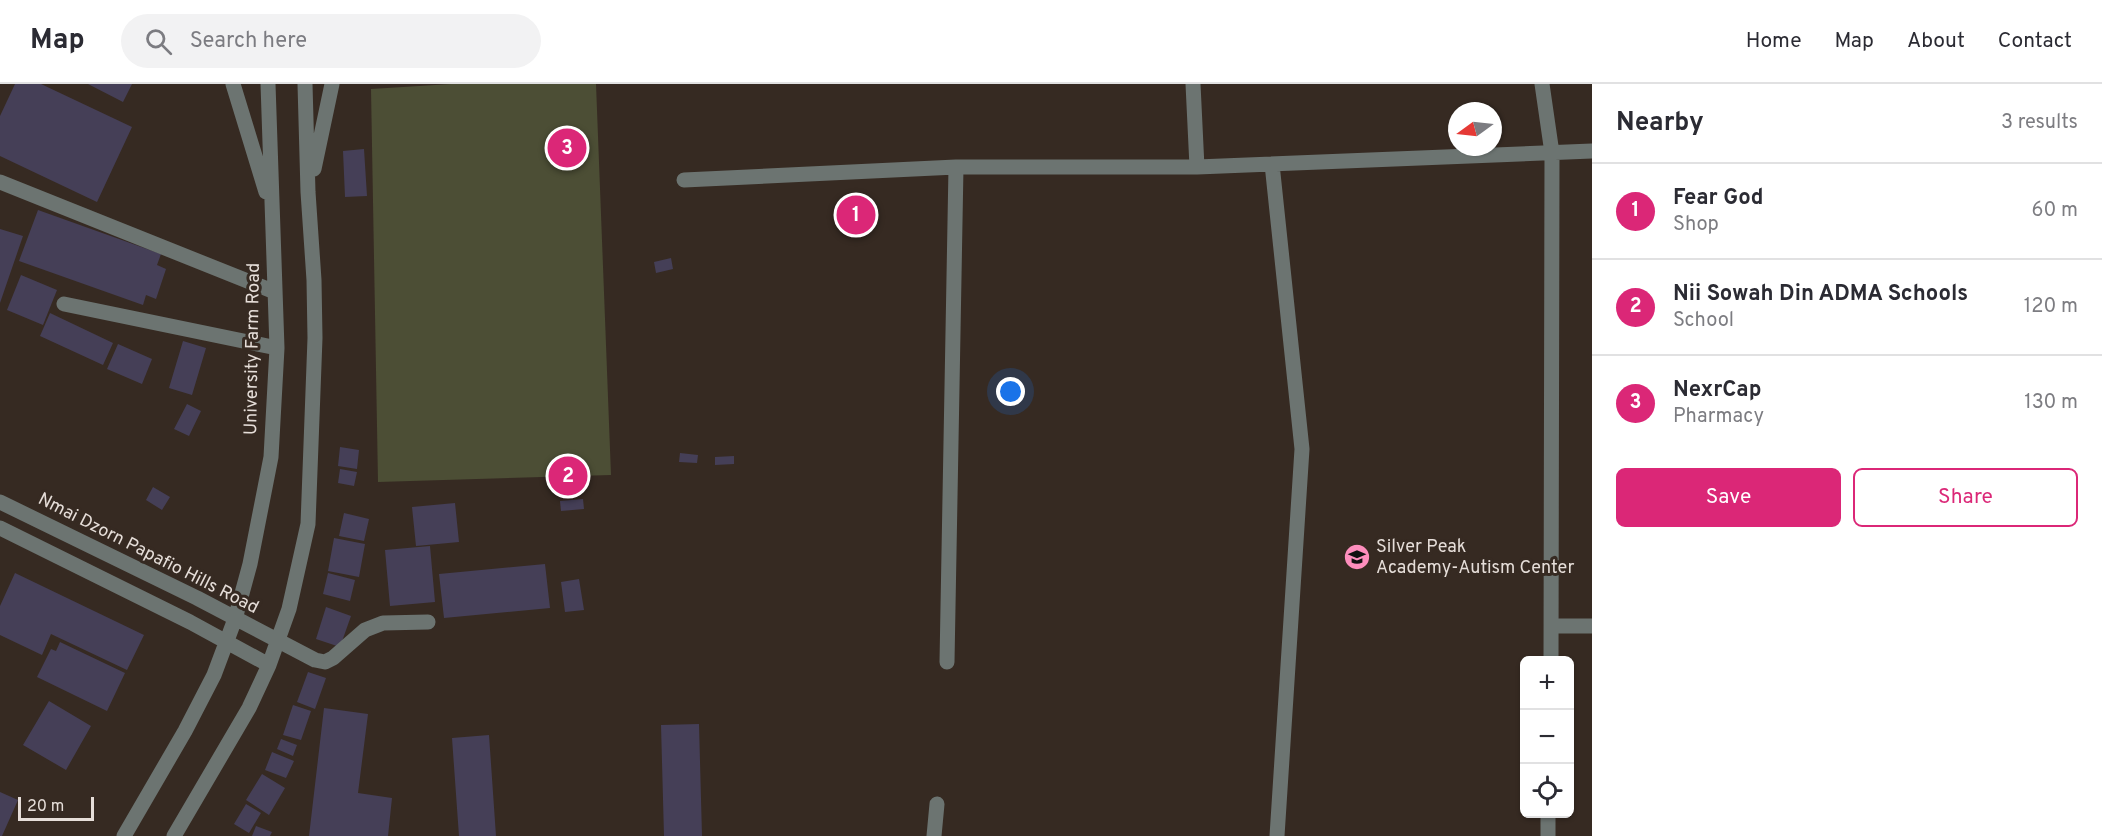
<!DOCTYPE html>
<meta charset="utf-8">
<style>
body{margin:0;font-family:Overpass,sans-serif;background:#f2f2f3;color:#2b2b33}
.controls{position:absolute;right:18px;bottom:18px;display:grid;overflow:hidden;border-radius:9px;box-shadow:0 2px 4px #0004}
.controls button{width:54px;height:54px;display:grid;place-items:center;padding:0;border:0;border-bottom:2px solid #e1e1e2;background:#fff;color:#2b2b33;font:30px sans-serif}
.compass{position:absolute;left:1448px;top:18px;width:54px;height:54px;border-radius:50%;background:#fff;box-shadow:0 2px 4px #0004;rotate:255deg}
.scale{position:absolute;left:18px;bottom:15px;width:76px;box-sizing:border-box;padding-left:6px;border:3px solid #e6ded9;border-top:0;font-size:16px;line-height:21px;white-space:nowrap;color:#e6ded9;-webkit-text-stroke:4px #362a22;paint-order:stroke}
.you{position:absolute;left:1011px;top:308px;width:21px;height:21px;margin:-15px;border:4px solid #fff;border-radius:50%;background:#1a73e8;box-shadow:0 0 0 9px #1a73e833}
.badge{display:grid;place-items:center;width:39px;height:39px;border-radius:50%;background:#db2777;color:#fff;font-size:20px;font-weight:700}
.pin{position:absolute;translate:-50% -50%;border:3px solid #fff;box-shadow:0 2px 6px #0006}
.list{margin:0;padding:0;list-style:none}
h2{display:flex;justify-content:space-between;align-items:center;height:78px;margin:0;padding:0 24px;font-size:26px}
h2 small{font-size:20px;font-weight:400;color:#7c7c81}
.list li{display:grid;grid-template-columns:39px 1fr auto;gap:18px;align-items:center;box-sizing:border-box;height:96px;padding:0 24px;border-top:2px solid #e1e1e2}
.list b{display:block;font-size:22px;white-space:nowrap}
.list p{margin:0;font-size:20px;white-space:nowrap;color:#7c7c81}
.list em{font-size:20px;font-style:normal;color:#7c7c81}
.actions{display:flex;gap:12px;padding:18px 24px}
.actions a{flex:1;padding:14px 0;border:2px solid #db2777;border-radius:9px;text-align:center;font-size:21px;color:#db2777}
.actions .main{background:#db2777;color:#fff}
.icon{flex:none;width:33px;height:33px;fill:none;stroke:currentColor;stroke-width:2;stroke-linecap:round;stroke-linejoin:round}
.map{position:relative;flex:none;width:1592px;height:752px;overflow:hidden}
header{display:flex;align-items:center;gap:36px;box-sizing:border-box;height:84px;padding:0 30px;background:#fff;border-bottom:2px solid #e1e1e2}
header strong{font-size:28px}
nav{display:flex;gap:33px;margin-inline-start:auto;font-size:21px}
.search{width:420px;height:54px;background:#f2f2f3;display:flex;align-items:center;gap:15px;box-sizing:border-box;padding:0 21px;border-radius:33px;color:#7c7c81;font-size:22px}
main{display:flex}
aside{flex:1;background:#fff}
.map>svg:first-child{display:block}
.green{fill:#4c4e35}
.building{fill:#453f57}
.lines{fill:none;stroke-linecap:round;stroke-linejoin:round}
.minor{stroke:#6c7471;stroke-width:15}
.labels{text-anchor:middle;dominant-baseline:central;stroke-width:6;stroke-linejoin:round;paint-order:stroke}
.street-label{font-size:18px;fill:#e6ded9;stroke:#362a22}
.poi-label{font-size:18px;fill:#e6ded9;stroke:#362a22;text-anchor:start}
</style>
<header>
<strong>Map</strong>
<div class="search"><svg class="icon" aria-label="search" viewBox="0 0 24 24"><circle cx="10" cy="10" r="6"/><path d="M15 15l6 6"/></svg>Search here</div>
<nav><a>Home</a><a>Map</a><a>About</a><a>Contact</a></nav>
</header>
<main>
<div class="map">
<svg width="1592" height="752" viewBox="0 0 1592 752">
<rect width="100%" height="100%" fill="#362a22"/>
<path class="green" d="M 451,0 L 596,0 L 611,391 L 378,398 L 371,5 Z"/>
<path class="building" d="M 15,0 L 41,0 L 132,43 L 97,118 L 0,72 L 0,32 Z
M 88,0 L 132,0 L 123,18 Z
M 364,65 L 367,112 L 345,113 L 343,67 Z
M 38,126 L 161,170 L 157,181 L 166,185 L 156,215 L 146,211 L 143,221 L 19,177 Z
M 0,145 L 23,152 L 0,219 Z
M 671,174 L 673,185 L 656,189 L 654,178 Z
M 21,191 L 57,206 L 43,241 L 7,226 Z
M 50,229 L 113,259 L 103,281 L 40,252 Z
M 183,257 L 206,264 L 192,311 L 169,304 Z
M 118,260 L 152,275 L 142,300 L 107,285 Z
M 187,320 L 201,327 L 189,352 L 174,345 Z
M 340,363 L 359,366 L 357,385 L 338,382 Z
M 680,369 L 698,371 L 697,379 L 679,378 Z
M 734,372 L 734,380 L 715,381 L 715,373 Z
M 340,385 L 357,388 L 354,402 L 338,399 Z
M 153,403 L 170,413 L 162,426 L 146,416 Z
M 583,415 L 584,425 L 561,427 L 560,417 Z
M 455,419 L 459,458 L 416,462 L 412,423 Z
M 344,429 L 369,435 L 364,457 L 339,452 Z
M 334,454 L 365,460 L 359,493 L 328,487 Z
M 430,462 L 435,518 L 390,522 L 385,466 Z
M 545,480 L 550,524 L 444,534 L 439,490 Z
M 15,489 L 144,551 L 127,586 L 51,550 L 42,571 L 0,551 L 0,522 Z
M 328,489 L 355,496 L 350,517 L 323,510 Z
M 579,495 L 584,526 L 565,528 L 561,498 Z
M 326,523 L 351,532 L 340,563 L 316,555 Z
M 60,558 L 125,589 L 107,627 L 37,593 L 51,565 L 56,567 Z
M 308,588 L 326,594 L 315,625 L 297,618 Z
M 49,617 L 91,642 L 66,686 L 23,661 Z
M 293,621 L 311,627 L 301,656 L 283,651 Z
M 324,624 L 368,630 L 358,709 L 392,714 L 388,752 L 309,752 Z
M 699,640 L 702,752 L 664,752 L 661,641 Z
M 489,651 L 496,752 L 459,752 L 452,654 Z
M 281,655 L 297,661 L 293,672 L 277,665 Z
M 272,668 L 294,677 L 286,694 L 265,686 Z
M 262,690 L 285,704 L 269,731 L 246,716 Z
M 0,708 L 18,716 L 2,752 L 0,752 Z
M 246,720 L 261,729 L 249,749 L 234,740 Z
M 256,742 L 272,748 L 270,752 L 252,752 Z"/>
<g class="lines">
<path class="minor" d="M 233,0 L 266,108
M 1193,0 L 1197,83
M 1542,0 L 1552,69 L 1551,576
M 1272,80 L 1302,365 L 1277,752
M 314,85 L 332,0
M 684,96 L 956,83 L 1197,83 L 1592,67
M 0,98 L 275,208
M 64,220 L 277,264
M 0,418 L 197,514 L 315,576 L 325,578 L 333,574 L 365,546 L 383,539 L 428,538
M 0,444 L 190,538 L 269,581
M 1552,542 L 1592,542
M 947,578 L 956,83
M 124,752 L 185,647 L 214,591 L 235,535 L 250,480 L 271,373 L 277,264 L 268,0
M 174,752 L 249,624 L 269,581 L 289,525 L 308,440 L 315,254 L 314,196 L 308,108 L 305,0
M 934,752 L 937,720
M 1548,752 L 1548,730"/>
</g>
<defs>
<g id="school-disc" transform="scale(1.35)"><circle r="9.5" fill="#fe8ebd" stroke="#362a22"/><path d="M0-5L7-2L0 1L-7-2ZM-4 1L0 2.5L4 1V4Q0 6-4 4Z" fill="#111"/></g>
</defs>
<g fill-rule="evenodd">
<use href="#school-disc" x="1357" y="473"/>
</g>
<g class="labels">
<g class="street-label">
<text transform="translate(253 265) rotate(-89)">University Farm Road</text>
<text transform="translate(148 470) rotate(27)">Nmai Dzorn Papafio Hills Road</text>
</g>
<g class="poi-label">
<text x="1376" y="463">Silver Peak<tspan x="1376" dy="21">Academy-Autism Center</tspan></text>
</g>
</g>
</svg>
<div class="controls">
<button>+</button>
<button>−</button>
<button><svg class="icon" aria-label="locate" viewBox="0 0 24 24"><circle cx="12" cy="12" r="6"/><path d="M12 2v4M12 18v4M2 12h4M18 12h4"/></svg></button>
</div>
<svg class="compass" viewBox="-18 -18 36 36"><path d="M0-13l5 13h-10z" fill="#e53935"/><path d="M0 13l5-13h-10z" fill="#7c7c81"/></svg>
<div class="scale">20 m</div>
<div class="you"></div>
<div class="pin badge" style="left:856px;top:131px">1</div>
<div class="pin badge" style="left:568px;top:392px">2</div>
<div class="pin badge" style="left:567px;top:64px">3</div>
</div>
<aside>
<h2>Nearby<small>3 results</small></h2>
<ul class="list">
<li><span class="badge">1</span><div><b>Fear God</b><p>Shop</p></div><em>60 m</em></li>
<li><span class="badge">2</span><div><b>Nii Sowah Din ADMA Schools</b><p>School</p></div><em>120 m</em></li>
<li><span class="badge">3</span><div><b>NexrCap</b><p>Pharmacy</p></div><em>130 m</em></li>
</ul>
<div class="actions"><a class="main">Save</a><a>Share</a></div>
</aside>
</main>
